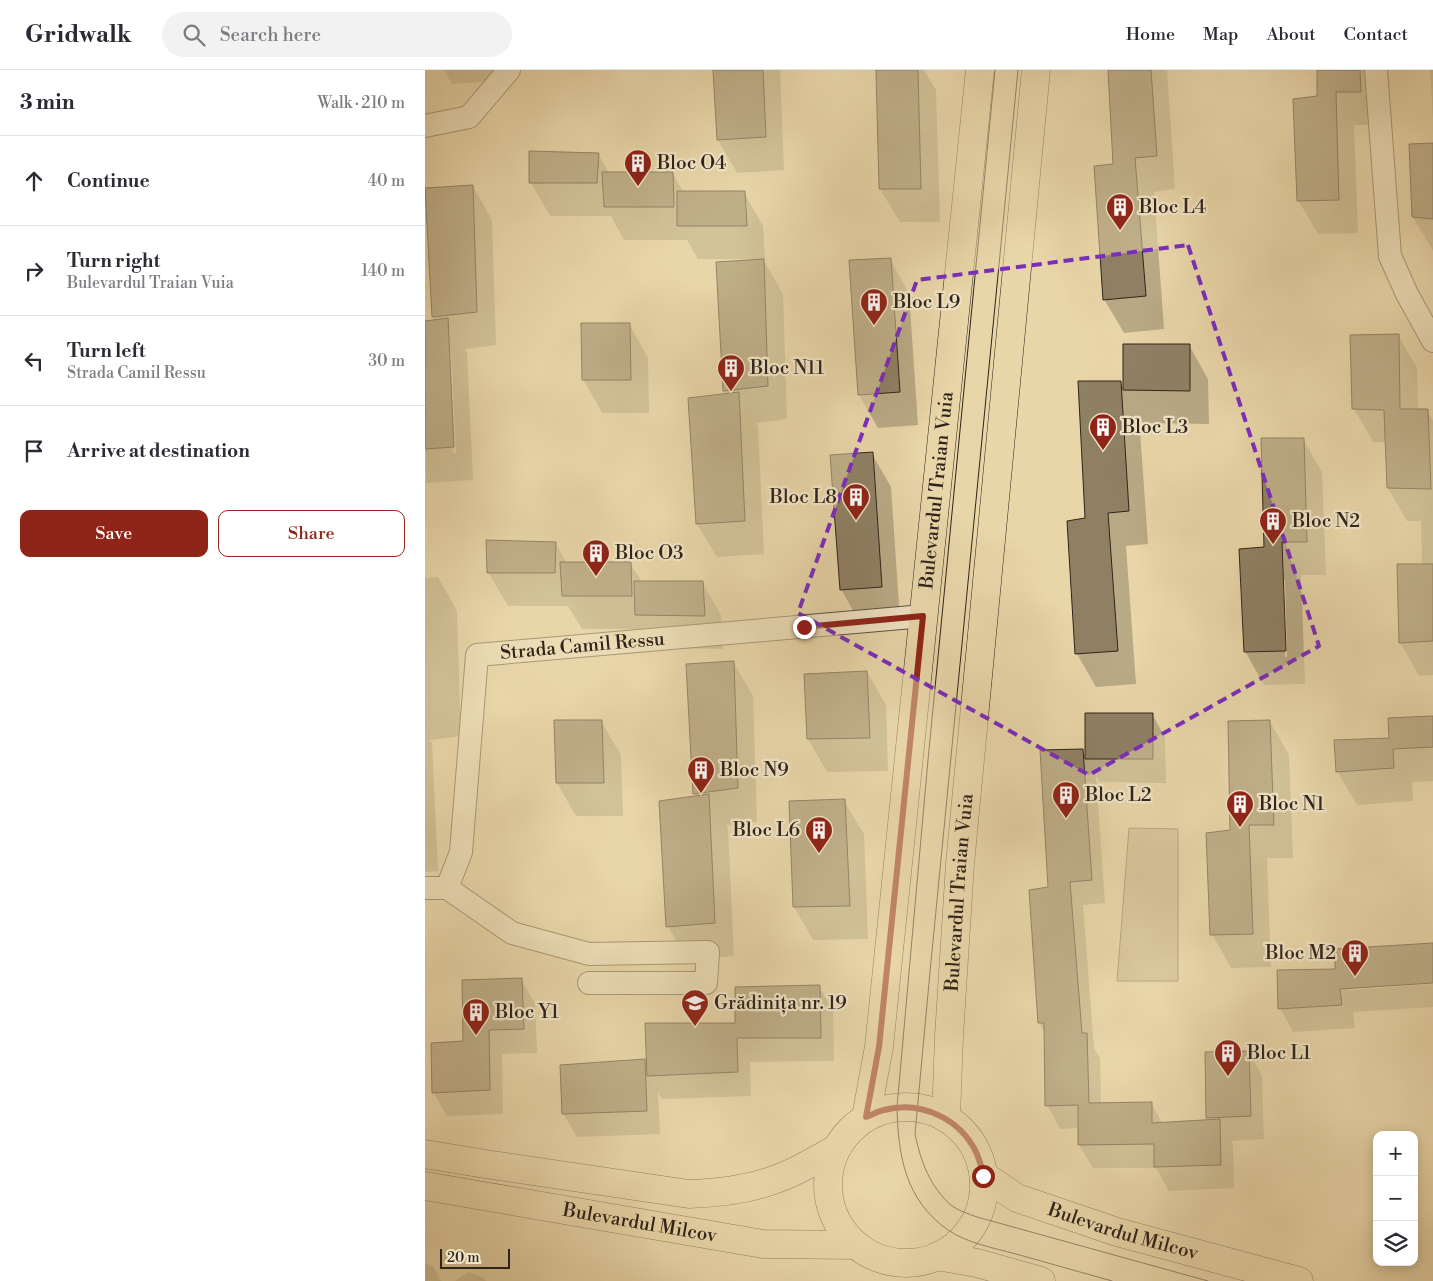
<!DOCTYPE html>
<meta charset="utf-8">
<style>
body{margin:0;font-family:"Libre Bodoni",serif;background:#f2f2f3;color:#2b2b33}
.controls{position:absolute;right:15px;bottom:15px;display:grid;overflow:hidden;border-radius:10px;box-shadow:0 2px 12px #0003}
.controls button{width:45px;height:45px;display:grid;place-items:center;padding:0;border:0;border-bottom:1px solid #e1e1e2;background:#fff;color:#2b2b33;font:25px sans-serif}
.scale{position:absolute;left:15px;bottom:12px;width:70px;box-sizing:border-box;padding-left:5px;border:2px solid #2f241b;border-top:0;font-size:14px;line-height:18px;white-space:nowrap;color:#2f241b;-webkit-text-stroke:4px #f0e4c6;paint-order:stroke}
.stop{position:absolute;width:15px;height:15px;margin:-11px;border:4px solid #8f2418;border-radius:50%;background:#fff}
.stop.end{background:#8f2418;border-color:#fff;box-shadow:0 1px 5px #0008}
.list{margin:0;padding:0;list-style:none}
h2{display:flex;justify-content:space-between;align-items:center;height:65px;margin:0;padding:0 20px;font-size:21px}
h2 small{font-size:16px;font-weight:400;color:#7c7c81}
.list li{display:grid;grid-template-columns:32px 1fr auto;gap:15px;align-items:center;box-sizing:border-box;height:90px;padding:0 20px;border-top:1px solid #e1e1e2}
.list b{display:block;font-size:19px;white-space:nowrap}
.list p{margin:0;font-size:16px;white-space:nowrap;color:#7c7c81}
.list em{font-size:16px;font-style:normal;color:#7c7c81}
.actions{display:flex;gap:10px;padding:15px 20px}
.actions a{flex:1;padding:11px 0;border:1px solid #8f2418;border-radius:10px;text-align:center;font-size:18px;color:#8f2418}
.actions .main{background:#8f2418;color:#fff}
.icon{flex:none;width:28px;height:28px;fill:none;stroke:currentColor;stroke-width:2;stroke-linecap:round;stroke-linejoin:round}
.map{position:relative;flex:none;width:1008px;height:1211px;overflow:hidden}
header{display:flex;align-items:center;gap:30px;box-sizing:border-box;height:70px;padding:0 25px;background:#fff;border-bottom:1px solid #e1e1e2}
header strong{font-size:24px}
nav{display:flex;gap:28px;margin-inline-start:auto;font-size:18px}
.search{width:350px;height:45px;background:#f2f2f3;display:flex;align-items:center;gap:12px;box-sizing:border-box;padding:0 18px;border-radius:28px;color:#7c7c81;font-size:19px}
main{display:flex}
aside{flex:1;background:#fff}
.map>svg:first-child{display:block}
.green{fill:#c9b790;stroke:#7c6e56}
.shadow{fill:#0003;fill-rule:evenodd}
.building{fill:#8f8064;stroke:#2f241b}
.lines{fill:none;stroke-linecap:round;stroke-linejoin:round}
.minor-casing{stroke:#5d503e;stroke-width:24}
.major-casing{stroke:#2f241b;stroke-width:29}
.minor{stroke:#f0e4c6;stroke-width:22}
.major{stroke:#e8d5a8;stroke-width:28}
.tram{stroke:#2f241b;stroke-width:1}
.route{stroke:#8f2418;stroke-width:6}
.marked{fill:none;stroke:#7b2cbf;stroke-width:4;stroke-dasharray:10 6;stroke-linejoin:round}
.labels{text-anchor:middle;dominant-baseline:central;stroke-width:4.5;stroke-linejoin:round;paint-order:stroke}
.poi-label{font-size:19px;fill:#2f241b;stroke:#f0e4c6;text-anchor:start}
.street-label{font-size:19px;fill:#2f241b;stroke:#f0e4c6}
</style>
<header>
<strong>Gridwalk</strong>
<div class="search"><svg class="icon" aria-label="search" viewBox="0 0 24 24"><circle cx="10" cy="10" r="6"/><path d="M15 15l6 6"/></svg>Search here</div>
<nav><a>Home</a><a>Map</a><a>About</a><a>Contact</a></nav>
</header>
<main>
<aside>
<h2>3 min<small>Walk · 210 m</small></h2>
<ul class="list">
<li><svg class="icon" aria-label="ahead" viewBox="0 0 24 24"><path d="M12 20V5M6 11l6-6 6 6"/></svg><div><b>Continue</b></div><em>40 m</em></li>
<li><svg class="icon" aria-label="right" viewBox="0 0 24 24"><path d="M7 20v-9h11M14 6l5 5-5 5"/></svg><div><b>Turn right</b><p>Bulevardul Traian Vuia</p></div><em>140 m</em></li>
<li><svg class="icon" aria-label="left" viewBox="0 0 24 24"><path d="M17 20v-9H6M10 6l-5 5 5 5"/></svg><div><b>Turn left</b><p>Strada Camil Ressu</p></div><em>30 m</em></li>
<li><svg class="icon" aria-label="arrive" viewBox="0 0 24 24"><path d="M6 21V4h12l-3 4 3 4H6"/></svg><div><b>Arrive at destination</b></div></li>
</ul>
<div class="actions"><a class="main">Save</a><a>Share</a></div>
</aside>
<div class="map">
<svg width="1008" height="1211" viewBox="0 0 1008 1211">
<rect width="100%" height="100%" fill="#e8d5a8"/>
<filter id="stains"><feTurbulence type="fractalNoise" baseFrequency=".004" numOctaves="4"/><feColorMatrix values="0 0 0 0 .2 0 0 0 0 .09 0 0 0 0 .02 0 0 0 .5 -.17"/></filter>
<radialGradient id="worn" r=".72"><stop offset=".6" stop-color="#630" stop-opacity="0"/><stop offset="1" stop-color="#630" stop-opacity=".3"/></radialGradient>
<path class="green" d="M 704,758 L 753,759 L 753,911 L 692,911 Z"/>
<path class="shadow" d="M 19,0 L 73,0 L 74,11 L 27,14 Z
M 289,0 L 355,0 L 359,100 L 312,103 L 293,70 Z
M 452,0 L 499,0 L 511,20 L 515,152 L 475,152 L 455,119 Z
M 684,0 L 742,0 L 750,119 L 729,122 L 739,259 L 699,263 L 679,229 L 689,95 Z
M 893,0 L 952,0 L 954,55 L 929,55 L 933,163 L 893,164 L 873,130 L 894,27 Z
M 1005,0 L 1008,0 L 1008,49 Z
M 1008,74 L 1008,181 L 988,147 L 985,75 Z
M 173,84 L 184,103 L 248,103 L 258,122 L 319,122 L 338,156 L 340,189 L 338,189 L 358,224 L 362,349 L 331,353 L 333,356 L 339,484 L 292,487 L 272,454 L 301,325 L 299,321 L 292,193 L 325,191 L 325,189 L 273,189 L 262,170 L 199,170 L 186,146 L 125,146 L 106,113 Z
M 48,116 L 67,150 L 71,275 L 40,279 L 42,283 L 48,410 L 1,413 L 0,252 L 11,251 L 8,247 ZM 24,283 L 26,283 L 31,383 L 28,383 Z
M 465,189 L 484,223 L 493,355 L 453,358 L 434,325 Z
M 204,254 L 223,288 L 224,343 L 177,343 L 158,309 Z
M 973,265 L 992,298 L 993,340 L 1002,341 L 1008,351 L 1008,605 L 994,606 L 975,572 L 997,495 L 996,451 L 982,451 L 963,418 L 961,372 L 948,372 L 929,339 Z
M 764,275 L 783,309 L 784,354 L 718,353 L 714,346 L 723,474 L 701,476 L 711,614 L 671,617 L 652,584 L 643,452 L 662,449 L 695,312 L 699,319 Z
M 878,369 L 897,402 L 901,505 L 876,505 L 880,614 L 839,615 L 820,581 L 840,478 ZM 857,510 L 860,510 L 862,587 L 860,587 Z
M 447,384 L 466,417 L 475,550 L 435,553 L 416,519 Z
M 131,474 L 142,493 L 205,493 L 217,512 L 277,512 L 296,545 L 298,579 L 231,578 L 220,559 L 157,559 L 143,536 L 83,536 L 63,502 Z
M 13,507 L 32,541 L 36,666 L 5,670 L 7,673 L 13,801 L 0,802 L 0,508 Z
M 309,593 L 328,626 L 332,752 L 301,755 L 303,759 L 309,886 L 262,890 L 243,856 L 271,727 L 269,724 Z
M 442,602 L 461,635 L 463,701 L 402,702 L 383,669 Z
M 727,644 L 740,667 L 741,713 L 675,712 L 671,705 L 680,833 L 658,835 L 669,978 L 675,988 L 676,1034 L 726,1033 L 738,1054 L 784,1051 L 783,1048 L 782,983 L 824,982 L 837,1006 L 839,1069 L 806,1071 L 808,1074 L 809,1118 L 744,1121 L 731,1098 L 668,1098 L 654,1075 L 654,1058 L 635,1059 L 622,1035 L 620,963 L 614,953 L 624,818 L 657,680 L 661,687 Z
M 1008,647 L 1008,711 L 987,712 L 988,731 L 932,735 L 912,701 L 965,669 L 964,649 Z
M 176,651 L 196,685 L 198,746 L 151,746 L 132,713 Z
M 845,652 L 864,685 L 868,788 L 842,788 L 846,897 L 806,898 L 787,864 L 807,761 Z
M 419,731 L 439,764 L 443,869 L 388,870 L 369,837 Z
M 1008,875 L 1008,912 L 923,917 L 923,920 L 1008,914 L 1008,937 L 928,942 L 930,958 L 868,962 L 855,938 L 911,900 L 911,880 Z
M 96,910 L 110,933 L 112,983 L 77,984 L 78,1044 L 22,1046 L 8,1022 L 40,972 Z
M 394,917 L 408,940 L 409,991 L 325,992 L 326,1026 L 237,1029 L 233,1023 L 235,1064 L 152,1067 L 138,1043 L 219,990 L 223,997 L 311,954 Z
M 0,1193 L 8,1196 L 16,1211 L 0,1211 Z
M 43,1202 L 59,1208 L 61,1211 L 30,1211 Z"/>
<path class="building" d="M 288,0 L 338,0 L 341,67 L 292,70 Z
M 451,0 L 493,0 L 496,119 L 454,119 Z
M 683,0 L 726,0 L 732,86 L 710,88 L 721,226 L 678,230 L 669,96 L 688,94 Z
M 892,0 L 935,0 L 936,22 L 911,22 L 914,130 L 872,131 L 868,29 L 892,26 Z
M 1008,73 L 1008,149 L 987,147 L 984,74 Z
M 104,81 L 174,83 L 172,113 L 104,113 Z
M 177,102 L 248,102 L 249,137 L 179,137 Z
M 48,115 L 52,242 L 7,247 L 0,118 Z
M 252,121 L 320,121 L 322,156 L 252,156 Z
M 466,188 L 475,322 L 433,325 L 424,190 Z
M 339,189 L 343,316 L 298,321 L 291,192 Z
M 23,248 L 29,377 L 0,379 L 0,251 Z
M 156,253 L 205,253 L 206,310 L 157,310 Z
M 974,264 L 975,339 L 1003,339 L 1006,419 L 962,418 L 959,340 L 927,339 L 925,265 Z
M 698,274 L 765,274 L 765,321 L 698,320 Z
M 653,311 L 696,311 L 704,441 L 683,443 L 693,581 L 650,584 L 642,451 L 660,448 Z
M 314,322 L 320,451 L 271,454 L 263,328 Z
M 836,368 L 879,368 L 882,472 L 857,472 L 861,581 L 819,582 L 814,479 L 839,477 Z
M 448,382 L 457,517 L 415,520 L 405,385 Z
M 61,470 L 131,472 L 130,503 L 62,503 Z
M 135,492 L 206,492 L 207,526 L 137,526 Z
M 972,494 L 1008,494 L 1008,571 L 974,573 Z
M 209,511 L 278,511 L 280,546 L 210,545 Z
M 309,591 L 313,718 L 268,724 L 261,594 Z
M 442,601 L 445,668 L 382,669 L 379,604 Z
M 660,643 L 728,643 L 728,689 L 660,689 Z
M 1008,646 L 1008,677 L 968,679 L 969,698 L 911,702 L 909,670 L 964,668 L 963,648 Z
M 129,650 L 177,650 L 179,713 L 131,713 Z
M 845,650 L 849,755 L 824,755 L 828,864 L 785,865 L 781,763 L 805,760 L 803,651 Z
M 658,679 L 667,810 L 645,812 L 657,963 L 662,963 L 664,1033 L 727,1032 L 727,1053 L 795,1049 L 796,1095 L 729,1097 L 729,1074 L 653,1075 L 653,1035 L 620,1036 L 619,953 L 613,953 L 604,820 L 623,817 L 615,680 Z
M 284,724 L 290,853 L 241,857 L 234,731 Z
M 420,729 L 425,836 L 368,837 L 364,731 Z
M 1008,873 L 1008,913 L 915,919 L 917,935 L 853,939 L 852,900 L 910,899 L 910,879 Z
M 97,908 L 99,959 L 64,960 L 65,1020 L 7,1023 L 6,973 L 38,971 L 37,910 Z
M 395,915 L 396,968 L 312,968 L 313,1002 L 222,1006 L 220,953 L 310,953 L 310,917 Z
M 824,981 L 826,1046 L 781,1048 L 780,982 Z
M 220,989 L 222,1041 L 137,1044 L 135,995 Z"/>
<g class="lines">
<g class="minor-casing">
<g id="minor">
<path d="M 951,0 L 965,186 L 982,224 L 1008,271"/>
<path d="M 0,56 L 44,47 L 84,0"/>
<path d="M 0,818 L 22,818 L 87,863 L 164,884 L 283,882 L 281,913 L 164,913"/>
<path id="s1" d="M 22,818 L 36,782 L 52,585 L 499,546"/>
</g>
</g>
<g class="major-casing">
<g id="major">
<circle cx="481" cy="1115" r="78"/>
<path id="s2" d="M 441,1047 L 454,977 L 555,0"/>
<path id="s3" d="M 521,1048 L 524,966 L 535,794 L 611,0"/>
<path d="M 0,1084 L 60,1094 L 264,1124 C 297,1123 329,1119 359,1106 C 377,1099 394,1088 411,1079"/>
<path id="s4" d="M 559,1106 L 592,1128 L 692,1162 L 874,1211"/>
<path id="s5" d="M 0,1116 L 338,1174 L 430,1175"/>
<path d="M 512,1186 L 552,1193 L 616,1211"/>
</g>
</g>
<use href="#minor" class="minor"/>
<use href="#major" class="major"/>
<path class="tram" d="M 570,0 L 503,690 L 472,1037 C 473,1085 480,1130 523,1160 C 542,1173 569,1178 591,1184 C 623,1193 655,1202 687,1211
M 593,0 L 505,902 L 490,1064 C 496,1092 505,1117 527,1136 C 534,1141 544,1144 552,1147 L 783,1211"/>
</g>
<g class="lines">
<path class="route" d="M 379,557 L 498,546 L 454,977 L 441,1047 C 447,1045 453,1041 459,1040 C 496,1030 536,1049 552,1084 C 555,1091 557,1099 558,1106"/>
</g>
<path d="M0 0H1008V1211H0ZM 763,175 L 894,576 L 664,705 L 373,543 L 492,210 Z" fill="#e8d5a8" fill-opacity=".55" fill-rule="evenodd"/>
<path class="marked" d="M 763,175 L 894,576 L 664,705 L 373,543 L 492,210 Z"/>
<defs>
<g id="building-pin" transform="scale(1.4375)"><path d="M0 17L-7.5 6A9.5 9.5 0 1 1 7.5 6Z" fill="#8f2418" stroke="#f0e4c6"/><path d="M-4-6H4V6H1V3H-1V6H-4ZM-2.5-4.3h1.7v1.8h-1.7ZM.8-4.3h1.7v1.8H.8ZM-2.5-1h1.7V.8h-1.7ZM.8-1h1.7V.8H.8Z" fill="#fff"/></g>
<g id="school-pin" transform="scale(1.4375)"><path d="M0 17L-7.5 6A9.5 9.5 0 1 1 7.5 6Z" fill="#8f2418" stroke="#f0e4c6"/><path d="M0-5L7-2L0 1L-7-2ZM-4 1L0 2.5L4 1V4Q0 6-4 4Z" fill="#fff"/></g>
</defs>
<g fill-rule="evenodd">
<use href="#building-pin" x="213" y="93"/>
<use href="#building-pin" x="695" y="137"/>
<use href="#building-pin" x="449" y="232"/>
<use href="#building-pin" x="306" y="298"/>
<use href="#building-pin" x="678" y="357"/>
<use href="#building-pin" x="431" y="427"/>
<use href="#building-pin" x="848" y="451"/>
<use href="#building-pin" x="171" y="483"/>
<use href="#building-pin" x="276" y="700"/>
<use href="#building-pin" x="641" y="725"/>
<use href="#building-pin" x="815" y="734"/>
<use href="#building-pin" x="394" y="760"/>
<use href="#building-pin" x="930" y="883"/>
<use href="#school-pin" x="270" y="933"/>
<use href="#building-pin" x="51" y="942"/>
<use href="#building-pin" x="803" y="983"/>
</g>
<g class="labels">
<g class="poi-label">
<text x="232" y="93">Bloc O4</text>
<text x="714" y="137">Bloc L4</text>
<text x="468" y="232">Bloc L9</text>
<text x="325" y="298">Bloc N11</text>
<text x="697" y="357">Bloc L3</text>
<text x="412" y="427" text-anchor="end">Bloc L8</text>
<text x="867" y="451">Bloc N2</text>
<text x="190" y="483">Bloc O3</text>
<text x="295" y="700">Bloc N9</text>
<text x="660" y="725">Bloc L2</text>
<text x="834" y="734">Bloc N1</text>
<text x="375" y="760" text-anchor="end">Bloc L6</text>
<text x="911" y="883" text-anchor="end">Bloc M2</text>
<text x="289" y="933">Grădinița nr. 19</text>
<text x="70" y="942">Bloc Y1</text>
<text x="822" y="983">Bloc L1</text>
</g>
<g class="street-label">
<text stroke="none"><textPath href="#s2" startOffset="631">Bulevardul Traian Vuia</textPath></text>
<text stroke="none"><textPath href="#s1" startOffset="342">Strada Camil Ressu</textPath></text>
<text stroke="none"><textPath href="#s3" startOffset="226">Bulevardul Traian Vuia</textPath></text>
<text stroke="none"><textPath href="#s5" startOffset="218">Bulevardul Milcov</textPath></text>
<text stroke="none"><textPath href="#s4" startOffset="151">Bulevardul Milcov</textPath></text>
</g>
</g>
<rect width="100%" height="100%" filter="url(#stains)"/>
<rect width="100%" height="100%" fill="url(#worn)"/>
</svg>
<div class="controls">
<button>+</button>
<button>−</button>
<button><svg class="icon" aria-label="layers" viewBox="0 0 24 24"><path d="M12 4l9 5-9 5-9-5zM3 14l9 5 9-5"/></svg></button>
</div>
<div class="scale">20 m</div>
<div class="stop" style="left:558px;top:1106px"></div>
<div class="stop end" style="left:379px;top:557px"></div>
</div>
</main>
